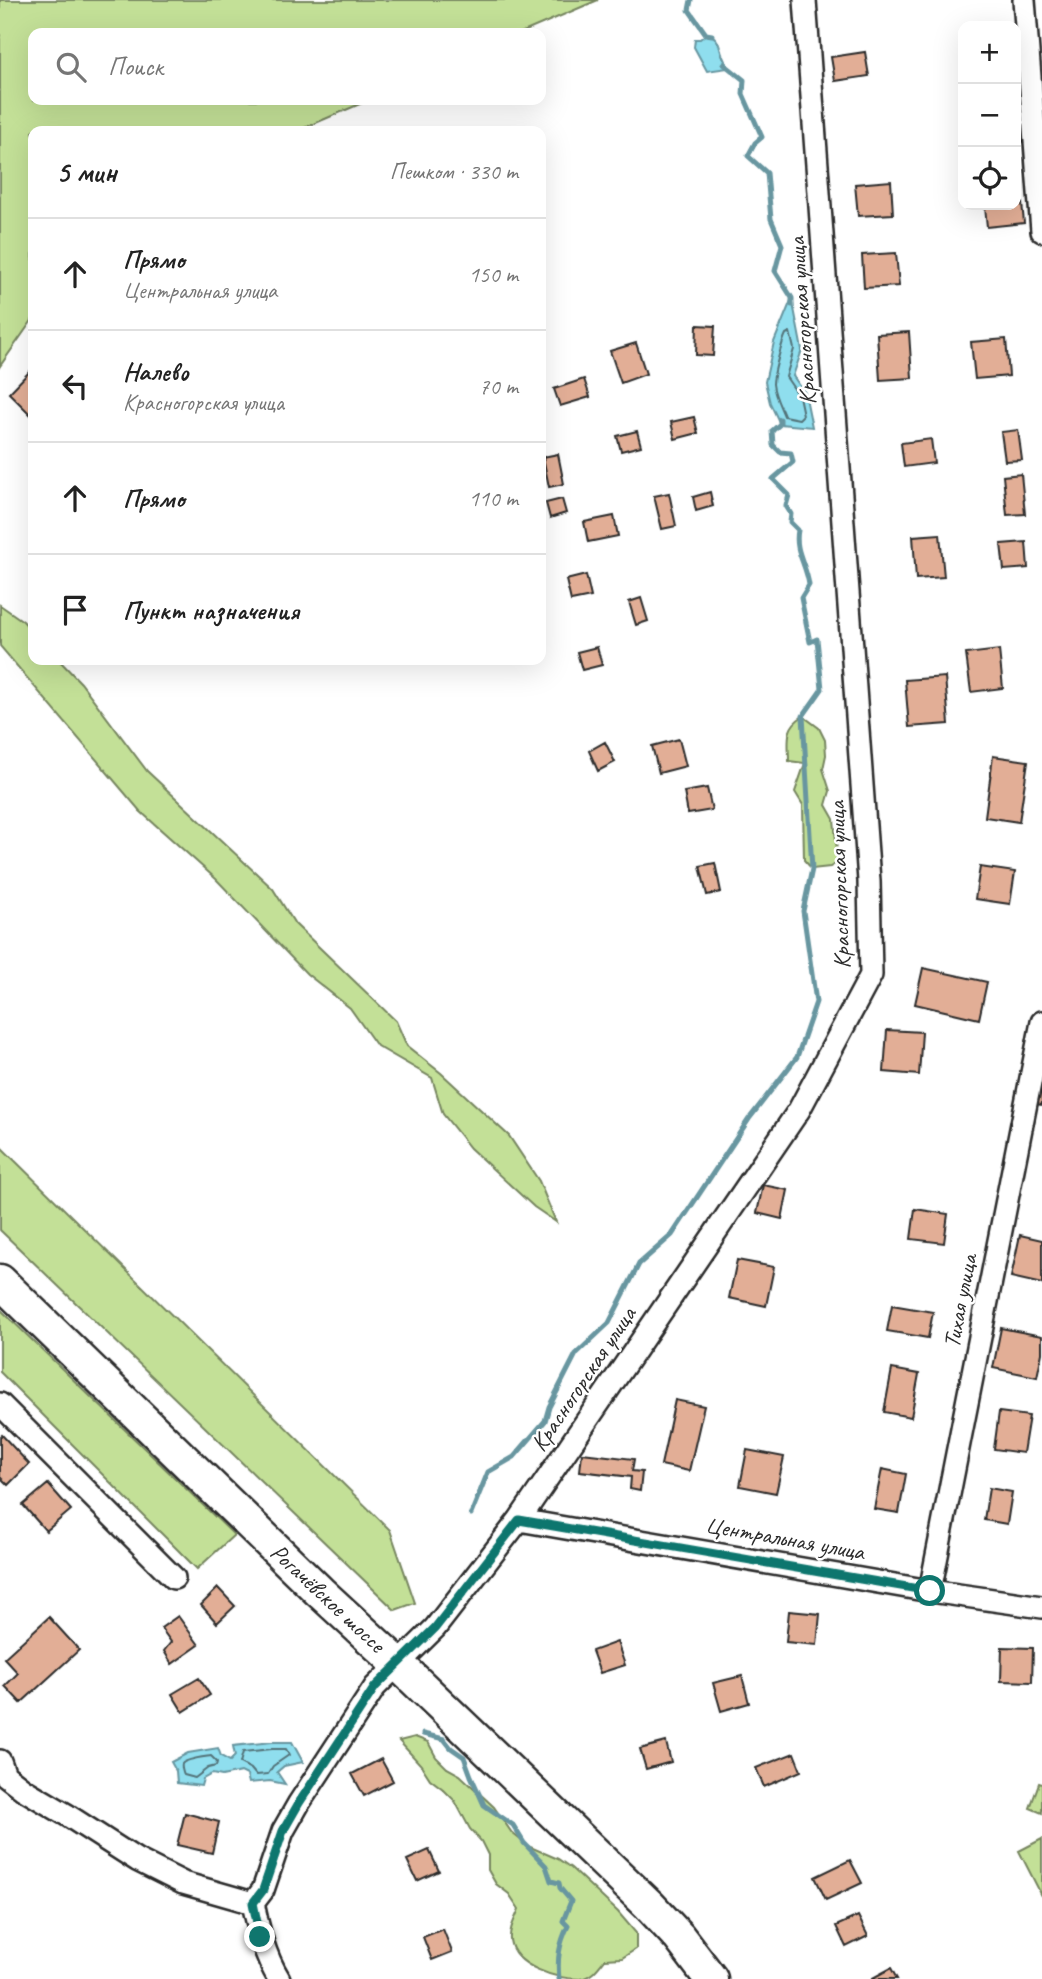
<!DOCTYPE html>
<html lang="ru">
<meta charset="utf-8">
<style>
body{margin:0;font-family:Caveat,sans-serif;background:#f6f6f6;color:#222}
.controls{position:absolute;right:21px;top:21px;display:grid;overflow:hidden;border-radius:14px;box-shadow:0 7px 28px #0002}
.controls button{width:63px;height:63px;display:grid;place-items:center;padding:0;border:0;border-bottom:2px solid #e0e0e0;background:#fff;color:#222;font:35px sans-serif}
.stop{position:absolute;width:21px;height:21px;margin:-16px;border:5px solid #0f766e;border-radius:50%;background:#fff}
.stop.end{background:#0f766e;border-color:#fff;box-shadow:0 2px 7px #0008}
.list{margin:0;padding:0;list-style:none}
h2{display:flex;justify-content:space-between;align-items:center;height:91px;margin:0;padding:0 28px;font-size:30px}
h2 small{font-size:23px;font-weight:400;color:#767676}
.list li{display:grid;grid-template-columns:46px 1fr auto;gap:21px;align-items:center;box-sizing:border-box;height:112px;padding:0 28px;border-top:2px solid #e0e0e0}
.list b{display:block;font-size:26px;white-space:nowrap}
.list p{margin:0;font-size:23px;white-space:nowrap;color:#767676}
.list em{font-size:23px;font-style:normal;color:#767676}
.icon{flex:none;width:38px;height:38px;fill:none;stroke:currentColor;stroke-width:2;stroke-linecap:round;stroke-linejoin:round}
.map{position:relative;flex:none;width:1042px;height:1979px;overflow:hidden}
.search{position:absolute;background:#fff;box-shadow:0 7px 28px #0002;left:28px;top:28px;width:518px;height:77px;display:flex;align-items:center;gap:18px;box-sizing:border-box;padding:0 24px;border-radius:14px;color:#767676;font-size:26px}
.panel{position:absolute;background:#fff;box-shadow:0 7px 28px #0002;left:28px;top:126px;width:518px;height:539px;border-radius:14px}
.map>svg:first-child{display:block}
.green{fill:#c3e097;stroke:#778661;stroke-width:2}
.water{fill:#8fdeee;stroke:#6796a0;stroke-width:2}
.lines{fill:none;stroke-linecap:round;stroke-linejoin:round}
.shore{stroke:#537379;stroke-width:2}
.stream{stroke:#6796a0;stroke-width:5}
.building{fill:#e2ae96;stroke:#2b2b2b;stroke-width:2}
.minor-casing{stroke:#2b2b2b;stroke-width:26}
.secondary-casing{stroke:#2b2b2b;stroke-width:37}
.minor{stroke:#fff;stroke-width:21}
.secondary{stroke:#fff;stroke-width:32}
.route{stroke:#0f766e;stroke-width:9}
.labels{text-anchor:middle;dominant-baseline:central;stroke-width:5;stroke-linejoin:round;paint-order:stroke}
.street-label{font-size:24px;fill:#2b2b2b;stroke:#fff}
</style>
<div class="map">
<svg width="1042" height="1979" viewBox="0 0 1042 1979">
<rect width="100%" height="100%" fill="#fff"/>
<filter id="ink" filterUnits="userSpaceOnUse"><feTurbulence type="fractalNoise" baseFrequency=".0143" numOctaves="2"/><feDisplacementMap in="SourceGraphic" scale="14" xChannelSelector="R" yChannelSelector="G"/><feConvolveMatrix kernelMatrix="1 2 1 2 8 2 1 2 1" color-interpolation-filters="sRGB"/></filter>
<g filter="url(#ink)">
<path class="green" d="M 0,0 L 598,0 L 521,33 L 33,33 L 33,100 L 369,100 L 304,128 L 303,131 L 33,131 L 33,319 L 0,366 Z
M 0,605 L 23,621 L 33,632 L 33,660 L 59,660 L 81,683 L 147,771 L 273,889 L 295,924 L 396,1021 L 407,1046 L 441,1073 L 509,1136 L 539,1181 L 556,1222 L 534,1207 L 470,1148 L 443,1114 L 432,1078 L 377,1046 L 350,1008 L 307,974 L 216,879 L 140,811 L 0,646 Z
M 803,716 L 819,728 L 825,740 L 826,755 L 823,769 L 830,791 L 826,805 L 834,819 L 838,862 L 830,867 L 812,869 L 804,860 L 803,805 L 795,792 L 805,763 L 789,761 C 789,741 784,728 803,716 Z
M 0,1146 L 390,1530 L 415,1603 L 395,1610 L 0,1230 Z
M 0,1309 L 234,1535 L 197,1569 L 0,1372 Z
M 415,1737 L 428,1742 L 436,1757 L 447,1768 L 460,1775 L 494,1807 L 512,1833 L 528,1846 L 558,1859 L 571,1868 L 618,1912 L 636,1933 L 636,1949 L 622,1958 L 605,1959 C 598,1968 592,1977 580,1979 C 557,1979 514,1967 510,1940 C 509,1929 515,1919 519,1909 L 509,1894 L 496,1884 L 488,1870 L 488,1855 L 481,1841 L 470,1829 L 455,1801 L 443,1789 L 430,1779 L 421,1765 L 399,1741 Z
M 1039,1783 L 1042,1784 L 1042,1813 L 1030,1808 Z
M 1042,1839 L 1042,1896 L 1019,1851 Z"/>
<path class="water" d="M 706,34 C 717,36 718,41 721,51 C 722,56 726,62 728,68 L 707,71 L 694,47 L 695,39 L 700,39 Z
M 792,298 L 802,350 L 793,376 L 805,393 L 812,427 L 780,424 L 770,403 L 765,382 L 774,342 Z
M 272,1742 L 292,1742 L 303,1762 L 284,1766 L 277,1772 L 285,1784 L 270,1781 L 249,1783 L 247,1775 L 241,1772 L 222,1776 L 212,1774 L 203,1779 L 201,1786 L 177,1783 L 176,1771 L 171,1762 L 188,1753 L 218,1748 L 221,1756 L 230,1761 L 235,1756 L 233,1746 Z"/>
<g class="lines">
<path class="shore" d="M 790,332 L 794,349 L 786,377 L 799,396 L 803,415 L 799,419 L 784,416 C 780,406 774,395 773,384 C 773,375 782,342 786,334 Z
M 272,1749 L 286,1749 L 289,1755 L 273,1766 L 268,1774 L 256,1775 L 251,1769 L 240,1763 L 243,1752 Z
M 211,1756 L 217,1762 L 216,1766 L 208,1768 L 195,1778 L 184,1775 C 183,1774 181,1766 182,1764 C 185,1759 205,1757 211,1756 Z"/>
<path class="stream" d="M 691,0 L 689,10 L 706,34 L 712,35
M 724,64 L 744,80 L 743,94 L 762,137 L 755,143 L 748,156 L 767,173 L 771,219 L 782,245 L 775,271 L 792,298 L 792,305
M 471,1514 L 488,1472 L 514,1457 L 545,1421 L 549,1407 L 576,1354 L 609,1323 L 639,1264 L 672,1235 L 749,1119 L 797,1057 L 816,1002 L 803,911 L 812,869 L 803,716 L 822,689 L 817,639 L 810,642 L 801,598 L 809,585 C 806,563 794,552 798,530 L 790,522 L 791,514 L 786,506 L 789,495 L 773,479 L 793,462 L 791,453 L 780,452 L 773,445 L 772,431 L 780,424 L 780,419
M 423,1734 L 444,1739 L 451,1748 L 464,1757 L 471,1776 L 484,1805 L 513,1825 L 524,1843 L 546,1866 L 551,1881 L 559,1883 L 560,1888 L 571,1901 L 563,1921 L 568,1926 C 559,1944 557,1959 559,1979"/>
</g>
<path class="building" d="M 865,52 L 869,76 L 835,81 L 831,57 Z
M 891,181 L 893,214 L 858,216 L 855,184 Z
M 1016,203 L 1022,203 L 1024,223 L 987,227 L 985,207 L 1016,205 Z
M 896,253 L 899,286 L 864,288 L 862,255 Z
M 697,325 L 715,326 L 713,356 L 696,355 Z
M 909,332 L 912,378 L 880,380 L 877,334 Z
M 1006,339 L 1009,376 L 975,379 L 971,342 Z
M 636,343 L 646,374 L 621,383 L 610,351 Z
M 33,368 L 33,417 L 9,393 Z
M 584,379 L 590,397 L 560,406 L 554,389 Z
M 694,417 L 698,433 L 675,439 L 671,422 Z
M 1018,430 L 1022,460 L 1005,461 L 1001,432 Z
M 637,431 L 641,446 L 621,451 L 617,436 Z
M 931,439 L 934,463 L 904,467 L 901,443 Z
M 558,454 L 564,484 L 549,487 L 543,457 Z
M 1021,474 L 1025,514 L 1007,515 L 1003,476 Z
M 710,492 L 713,506 L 696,511 L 693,497 Z
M 669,493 L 676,526 L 662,529 L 654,496 Z
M 562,499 L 566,513 L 550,518 L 546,503 Z
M 614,516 L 618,536 L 588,542 L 584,522 Z
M 940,534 L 944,577 L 916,579 L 913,536 Z
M 1026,542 L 1028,568 L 1004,570 L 1001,544 Z
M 586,575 L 591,597 L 571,601 L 566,580 Z
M 641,598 L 648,621 L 636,625 L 629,602 Z
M 597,647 L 602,665 L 582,670 L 577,652 Z
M 999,650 L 1003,688 L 971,692 L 966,654 Z
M 945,677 L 949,724 L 909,727 L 905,680 Z
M 679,739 L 686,766 L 659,773 L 652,746 Z
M 605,742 L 615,762 L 598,771 L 589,751 Z
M 993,756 L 1028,761 L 1019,822 L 985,817 Z
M 707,788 L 712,810 L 688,814 L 684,792 Z
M 715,863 L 721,892 L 707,895 L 700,866 Z
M 980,867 L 1015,872 L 1010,904 L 975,899 Z
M 923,968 L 987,982 L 979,1019 L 915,1004 Z
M 887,1030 L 922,1032 L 919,1075 L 884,1072 Z
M 1041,1080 L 1042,1080 L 1042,1105 L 1036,1104 Z
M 763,1185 L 788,1190 L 782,1219 L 757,1213 Z
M 915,1209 L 948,1214 L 944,1243 L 911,1239 Z
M 1020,1235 L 1042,1240 L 1042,1284 L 1011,1277 Z
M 737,1260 L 774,1267 L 766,1306 L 729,1298 Z
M 892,1305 L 933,1312 L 928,1338 L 887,1331 Z
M 1001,1328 L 1042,1336 L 1042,1353 L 1037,1377 L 993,1368 Z
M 892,1369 L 919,1374 L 911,1417 L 884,1412 Z
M 675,1400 L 704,1406 L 689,1471 L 661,1465 Z
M 999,1412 L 1029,1416 L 1023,1453 L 994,1449 Z
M 2,1435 L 29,1464 L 8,1485 L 0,1477 L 0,1437 Z
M 747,1450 L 784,1457 L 776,1493 L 740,1486 Z
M 582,1453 L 634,1459 L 632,1471 L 642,1472 L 640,1491 L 630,1489 L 631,1477 L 580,1471 Z
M 882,1469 L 906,1474 L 899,1513 L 874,1509 Z
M 48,1484 L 71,1510 L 46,1531 L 23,1505 Z
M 989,1488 L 1012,1492 L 1007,1524 L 984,1520 Z
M 218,1588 L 235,1606 L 217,1623 L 201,1605 Z
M 789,1611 L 820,1614 L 817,1645 L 786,1642 Z
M 178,1616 L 199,1645 L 172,1664 L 164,1651 L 171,1642 L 161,1628 Z
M 49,1617 L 79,1650 L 21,1703 L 5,1686 L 18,1673 L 4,1658 Z
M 617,1642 L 625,1665 L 600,1673 L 592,1651 Z
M 1002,1647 L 1033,1648 L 1032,1682 L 1001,1681 Z
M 742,1676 L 749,1703 L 721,1711 L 713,1683 Z
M 199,1678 L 210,1695 L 183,1712 L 172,1694 Z
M 666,1742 L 671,1762 L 646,1769 L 640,1749 Z
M 794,1753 L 801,1771 L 764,1787 L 756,1768 Z
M 381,1759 L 393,1781 L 364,1796 L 352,1774 Z
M 185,1813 L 219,1822 L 212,1853 L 177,1845 Z
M 429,1850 L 439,1871 L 417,1881 L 407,1860 Z
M 850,1860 L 862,1883 L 826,1900 L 815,1877 Z
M 858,1916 L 868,1936 L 846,1947 L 836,1926 Z
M 443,1929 L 452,1952 L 432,1960 L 423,1937 Z
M 891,1968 L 897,1979 L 871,1979 Z"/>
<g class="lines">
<g class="minor-casing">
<path id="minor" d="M 1024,0 L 1042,231
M 0,1404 L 174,1578
M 519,1520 L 930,1591 L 1042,1607
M 930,1591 L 1042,1022
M 0,1761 L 5,1775 L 23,1789 L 67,1815 L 137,1860 L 183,1883 L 253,1903
M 279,1979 C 264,1954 259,1931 253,1903 L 263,1890 L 283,1831 L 299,1803 L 375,1687 L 435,1628 L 519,1520 L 799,1110 L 871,975 L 869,881 L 805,0"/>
</g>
<g class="secondary-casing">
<path id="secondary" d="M 0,1281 L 320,1592 L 397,1663 L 649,1905 L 679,1937 L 711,1979"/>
</g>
<use href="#minor" class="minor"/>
<use href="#secondary" class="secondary"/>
</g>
</g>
<g class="lines" filter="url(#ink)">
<path class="route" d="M 260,1937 L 253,1903 L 263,1890 L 283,1831 L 299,1803 L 375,1687 L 435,1628 L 519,1520 L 930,1591"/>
</g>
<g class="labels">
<g class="street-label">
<text transform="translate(802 321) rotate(-94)">Красногорская улица</text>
<text transform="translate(839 885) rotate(-92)">Красногорская улица</text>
<text transform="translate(960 1301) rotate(-79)">Тихая улица</text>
<text transform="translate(583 1379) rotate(-56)">Красногорская улица</text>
<text transform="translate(785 1538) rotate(10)">Центральная улица</text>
<text transform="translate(328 1598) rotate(43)">Рогачёвское шоссе</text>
</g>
</g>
</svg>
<div class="controls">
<button>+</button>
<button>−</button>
<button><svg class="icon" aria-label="locate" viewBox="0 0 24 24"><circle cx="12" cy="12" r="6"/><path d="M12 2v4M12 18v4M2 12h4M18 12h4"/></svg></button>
</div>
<div class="stop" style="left:930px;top:1591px"></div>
<div class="stop end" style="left:260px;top:1937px"></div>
<div class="search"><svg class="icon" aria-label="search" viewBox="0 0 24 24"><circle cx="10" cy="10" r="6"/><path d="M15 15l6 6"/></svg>Поиск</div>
<section class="panel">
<h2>5 мин<small>Пешком · 330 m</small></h2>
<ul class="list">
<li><svg class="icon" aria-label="ahead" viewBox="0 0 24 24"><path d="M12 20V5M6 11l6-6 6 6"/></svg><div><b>Прямо</b><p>Центральная улица</p></div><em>150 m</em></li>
<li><svg class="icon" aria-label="left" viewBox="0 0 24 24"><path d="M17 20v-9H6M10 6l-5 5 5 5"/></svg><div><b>Налево</b><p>Красногорская улица</p></div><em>70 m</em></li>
<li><svg class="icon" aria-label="ahead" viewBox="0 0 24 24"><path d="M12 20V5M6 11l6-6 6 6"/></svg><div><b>Прямо</b></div><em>110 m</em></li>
<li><svg class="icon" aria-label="arrive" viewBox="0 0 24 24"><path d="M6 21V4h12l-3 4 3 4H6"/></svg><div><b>Пункт назначения</b></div></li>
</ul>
</section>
</div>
